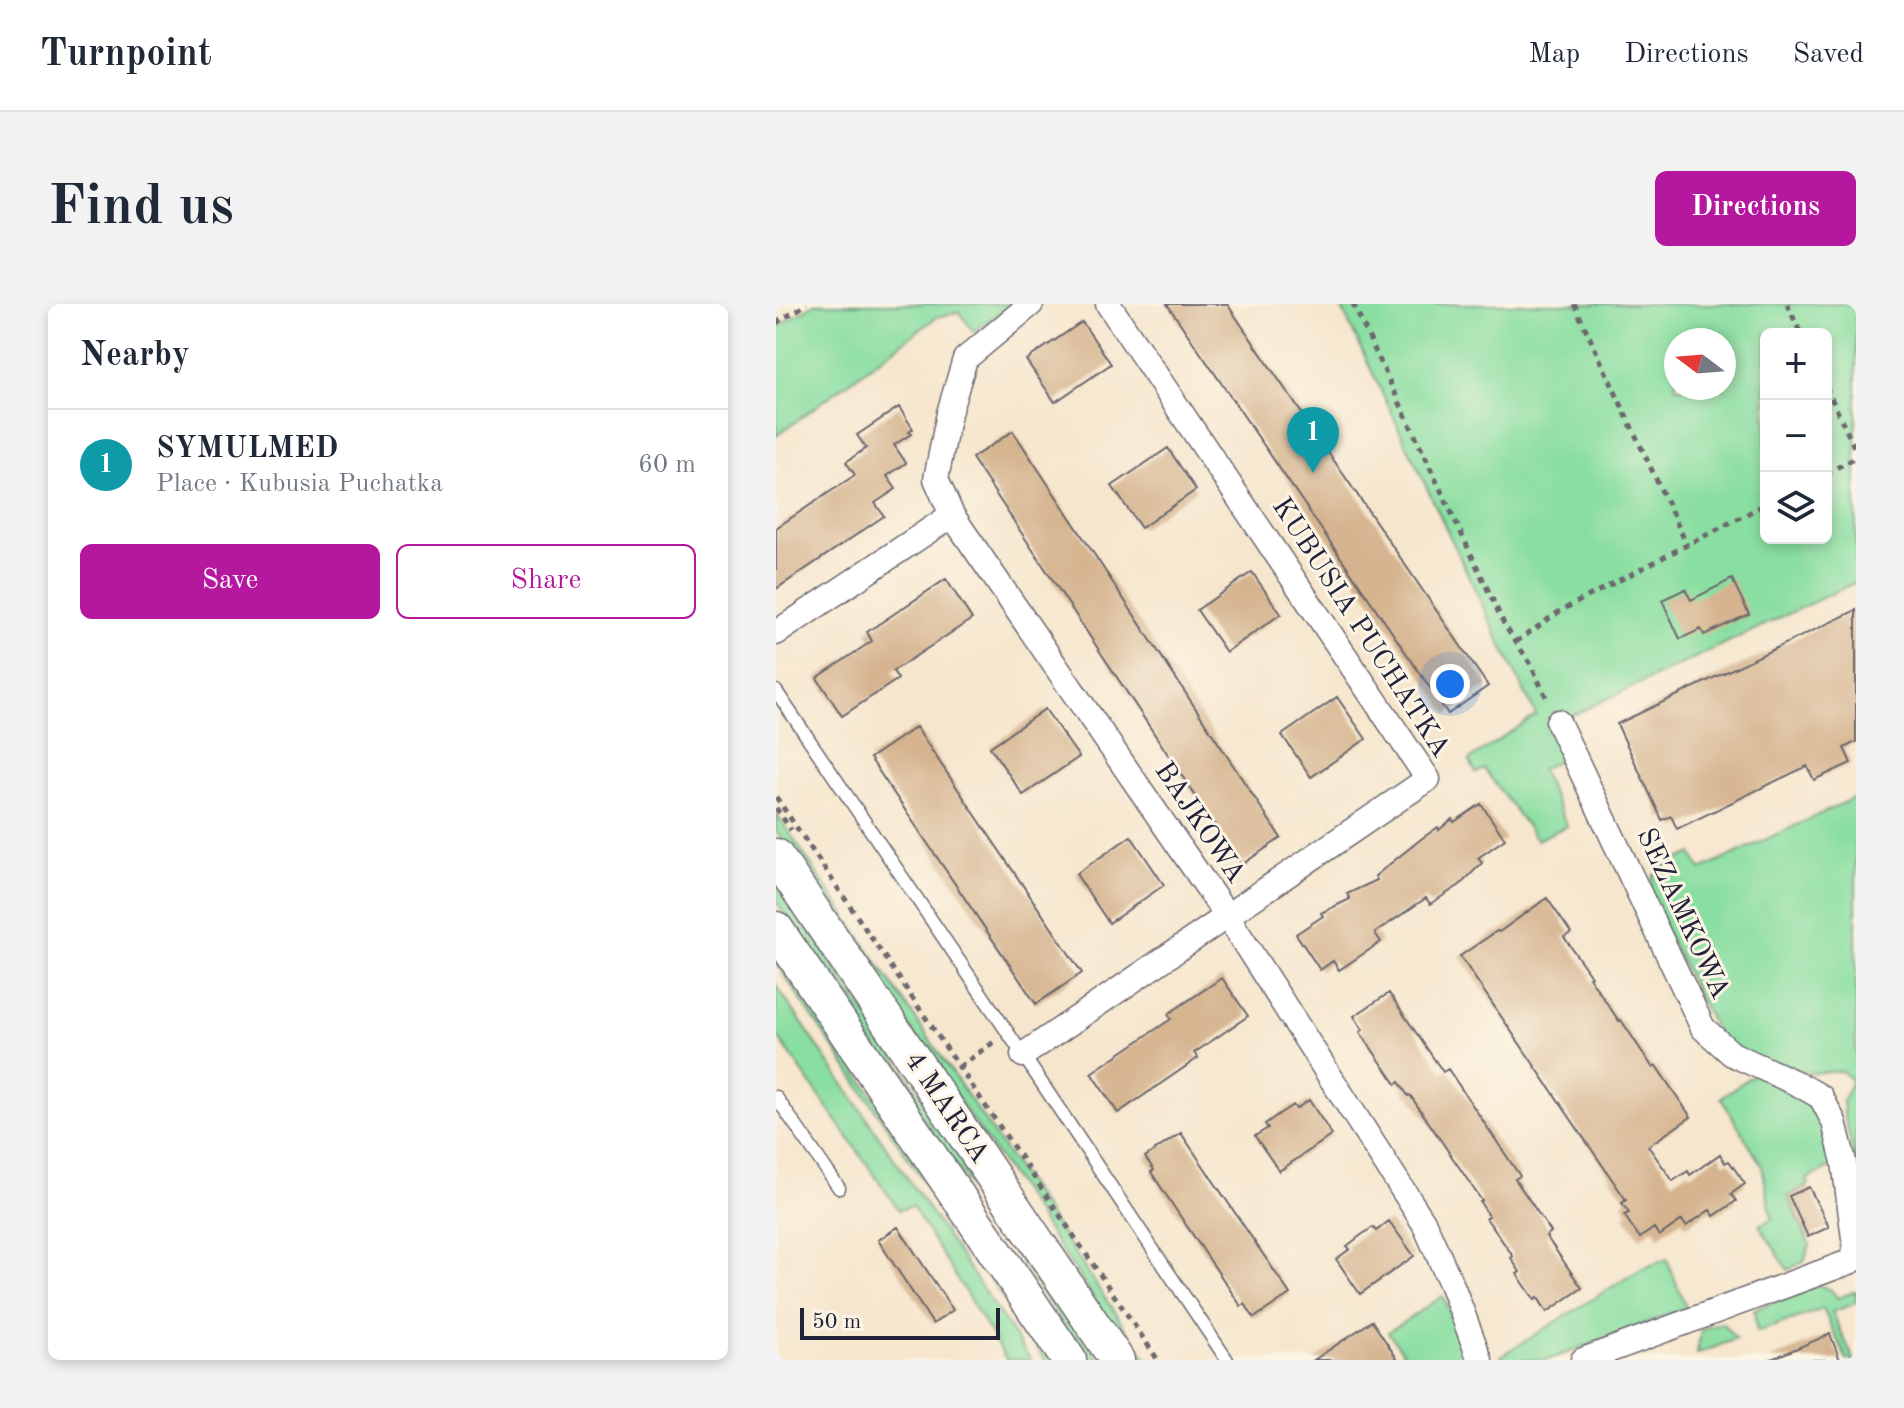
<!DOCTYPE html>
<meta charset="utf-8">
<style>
body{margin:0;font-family:"Old Standard TT",serif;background:#f2f2f3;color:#1f2937}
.controls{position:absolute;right:24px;top:24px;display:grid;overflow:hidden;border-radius:12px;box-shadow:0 4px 12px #0003}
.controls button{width:72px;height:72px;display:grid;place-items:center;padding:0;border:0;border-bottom:2px solid #e0e1e3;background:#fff;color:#1f2937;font:40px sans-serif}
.compass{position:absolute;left:888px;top:24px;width:72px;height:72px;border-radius:50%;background:#fff;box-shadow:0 4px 12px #0003;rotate:286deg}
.scale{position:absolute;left:24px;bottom:20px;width:200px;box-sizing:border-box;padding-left:8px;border:4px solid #22223b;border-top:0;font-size:22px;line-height:28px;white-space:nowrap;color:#22223b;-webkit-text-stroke:6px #fcf5e5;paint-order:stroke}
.you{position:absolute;left:674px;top:380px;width:28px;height:28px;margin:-20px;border:6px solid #fff;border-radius:50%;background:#1a73e8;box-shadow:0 0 0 12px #1a73e833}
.badge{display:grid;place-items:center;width:52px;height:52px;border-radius:50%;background:#b5179e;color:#fff;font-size:26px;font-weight:700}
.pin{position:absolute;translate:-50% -66px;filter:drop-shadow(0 2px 4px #0008)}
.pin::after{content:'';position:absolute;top:42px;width:28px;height:24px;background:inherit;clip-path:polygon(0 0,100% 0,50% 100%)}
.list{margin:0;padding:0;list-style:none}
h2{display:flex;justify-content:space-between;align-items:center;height:104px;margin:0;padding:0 32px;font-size:34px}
h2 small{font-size:26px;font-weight:400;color:#747a83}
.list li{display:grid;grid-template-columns:52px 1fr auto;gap:24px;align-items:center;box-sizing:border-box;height:112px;padding:0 32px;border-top:2px solid #e0e1e3}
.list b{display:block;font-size:30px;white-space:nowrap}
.list p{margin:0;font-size:26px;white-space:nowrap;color:#747a83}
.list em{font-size:26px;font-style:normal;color:#747a83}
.actions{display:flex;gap:16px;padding:24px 32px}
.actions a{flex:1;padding:18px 0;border:2px solid #b5179e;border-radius:12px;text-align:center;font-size:28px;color:#b5179e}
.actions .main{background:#b5179e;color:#fff}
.icon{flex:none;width:44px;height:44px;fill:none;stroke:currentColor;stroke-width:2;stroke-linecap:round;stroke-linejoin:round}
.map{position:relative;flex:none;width:1080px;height:1056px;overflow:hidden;border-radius:12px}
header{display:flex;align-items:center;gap:48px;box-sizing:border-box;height:112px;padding:0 40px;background:#fff;border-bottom:2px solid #e0e1e3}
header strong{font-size:38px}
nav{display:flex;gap:44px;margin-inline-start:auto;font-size:28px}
.intro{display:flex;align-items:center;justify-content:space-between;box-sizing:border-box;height:192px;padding:0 48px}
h1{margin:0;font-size:56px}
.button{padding:20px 36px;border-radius:12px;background:#b5179e;color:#fff;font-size:28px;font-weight:700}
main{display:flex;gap:48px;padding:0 48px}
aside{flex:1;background:#fff;border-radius:12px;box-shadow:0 4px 12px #0003}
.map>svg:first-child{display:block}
.green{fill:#89dea1;stroke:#56806e;stroke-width:2;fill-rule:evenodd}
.building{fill:#d5b48f}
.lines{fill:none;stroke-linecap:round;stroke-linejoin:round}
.service-casing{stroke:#6c676e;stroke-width:15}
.minor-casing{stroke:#6c676e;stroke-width:27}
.secondary-casing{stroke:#6c676e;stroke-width:37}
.path{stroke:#6c676e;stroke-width:5;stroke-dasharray:6 6;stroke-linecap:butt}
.service{stroke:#fff;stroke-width:12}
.minor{stroke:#fff;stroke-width:24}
.secondary{stroke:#fff;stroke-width:34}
.labels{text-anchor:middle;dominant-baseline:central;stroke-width:6;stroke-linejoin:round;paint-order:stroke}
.street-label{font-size:28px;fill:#22223b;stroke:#fcf5e5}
</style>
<header>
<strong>Turnpoint</strong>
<nav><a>Map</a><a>Directions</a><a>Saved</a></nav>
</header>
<div class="intro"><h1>Find us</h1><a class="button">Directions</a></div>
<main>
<aside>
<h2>Nearby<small></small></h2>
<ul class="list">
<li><span class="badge" style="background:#0f9aa8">1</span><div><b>SYMULMED</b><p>Place · Kubusia Puchatka</p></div><em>60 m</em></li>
</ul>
<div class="actions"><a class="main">Save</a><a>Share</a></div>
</aside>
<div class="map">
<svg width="1080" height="1056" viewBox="0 0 1080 1056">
<rect width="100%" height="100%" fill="#fcf5e5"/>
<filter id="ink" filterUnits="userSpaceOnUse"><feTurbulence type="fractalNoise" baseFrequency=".0125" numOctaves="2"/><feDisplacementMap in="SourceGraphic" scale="16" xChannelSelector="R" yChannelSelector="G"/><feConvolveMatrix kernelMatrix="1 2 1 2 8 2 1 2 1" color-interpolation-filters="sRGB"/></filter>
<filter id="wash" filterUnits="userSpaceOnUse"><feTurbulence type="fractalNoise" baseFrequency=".006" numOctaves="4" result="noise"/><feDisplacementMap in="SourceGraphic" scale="32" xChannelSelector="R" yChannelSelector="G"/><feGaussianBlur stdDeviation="1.8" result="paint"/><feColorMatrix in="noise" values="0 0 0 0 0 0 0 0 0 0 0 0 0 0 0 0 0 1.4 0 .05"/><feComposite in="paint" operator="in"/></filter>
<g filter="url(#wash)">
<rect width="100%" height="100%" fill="#f6e6cd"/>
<path class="green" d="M 38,0 L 235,0 L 198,28 L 183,8 L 161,13 L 0,132 L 0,24 Z
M 564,0 L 1080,0 L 1080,278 L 782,418 L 787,448 L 783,456 L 765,465 L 791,522 L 761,536 L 708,465 L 700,469 L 693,456 L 760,411 L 721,332 ZM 990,30 L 1050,30 L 1050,234 L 990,234 ZM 900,36 L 948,36 L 948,84 L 900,84 Z
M 1080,493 L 1080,861 L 1068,810 L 1067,797 L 1076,777 L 1066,767 L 1033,769 L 970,751 L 943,733 L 873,594 L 877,572 L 886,563 L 916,549 L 925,566 Z
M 0,509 L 371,1056 L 360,1056 L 0,527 Z
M 0,577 L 324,1056 L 311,1056 L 0,597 Z
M 0,649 L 277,1056 L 269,1056 L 0,659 Z
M 0,681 L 255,1056 L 231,1056 L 136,902 L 123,906 L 0,730 Z
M 978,770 C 1004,783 1034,795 1048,823 C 1054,833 1055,848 1058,860 L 1052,865 L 1031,875 L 1033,881 L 1012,892 L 1034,941 L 1028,957 L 1012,966 L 983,921 L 996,915 L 986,862 L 945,794 Z
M 891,955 L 910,1004 L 772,1056 L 730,1056 L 725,1052 L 865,965 Z
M 1042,981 L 1054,985 L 1062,994 L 1080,987 L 1080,999 L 1056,1008 L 1078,1056 L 1071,1056 L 1047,1005 L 981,1028 L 978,1006 Z
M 667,992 L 689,1044 L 691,1056 L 633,1056 L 612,1028 Z
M 946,1019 L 960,1035 L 921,1050 L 925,1026 Z"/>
<g id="blocks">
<path class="building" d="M 391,0 L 451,0 L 712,382 L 672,410 Z
M 306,18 L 335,60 L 279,98 L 250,56 Z
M 123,103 L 137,125 L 133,128 L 135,130 L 118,141 L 130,159 L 111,172 L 120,185 L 99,199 L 108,212 L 0,285 L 0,224 L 79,171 L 70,158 L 90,144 L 81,131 Z
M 237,127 L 505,534 L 465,561 L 196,154 Z
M 392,144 L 420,186 L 365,224 L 336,182 Z
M 476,268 L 505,310 L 450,348 L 421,306 Z
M 170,275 L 196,315 L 117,367 L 122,375 L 66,412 L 41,374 L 96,337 L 91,328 Z
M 956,275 L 973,310 L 928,331 L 925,325 L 904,335 L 886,296 L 909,285 L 915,296 Z
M 1080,306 L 1080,438 L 1068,444 L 1075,459 L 1038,476 L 1031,462 L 901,525 L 895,512 L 886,516 L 841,420 Z
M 561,393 L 590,435 L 535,473 L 506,431 Z
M 269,405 L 303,453 L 247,491 L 214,443 Z
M 140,423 L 306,669 L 260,700 L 94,454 Z
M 705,500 L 729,535 L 702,554 L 706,559 L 684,581 L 654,600 L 650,594 L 599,629 L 605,638 L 563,666 L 557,657 L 544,666 L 520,630 L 547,612 L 545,609 L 574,595 L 571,590 L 601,576 L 599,572 L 645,535 L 662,523 L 663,526 L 676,515 L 678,518 Z
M 355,532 L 388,581 L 333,619 L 300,570 Z
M 771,594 L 795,629 L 788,633 L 815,672 L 813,673 L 843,717 L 845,716 L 877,764 L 880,762 L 915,813 L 872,842 L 897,877 L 912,867 L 914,871 L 944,850 L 949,859 L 953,857 L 969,880 L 955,890 L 960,897 L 938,912 L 934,906 L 910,922 L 906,916 L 883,932 L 878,924 L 864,934 L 848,911 L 853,909 L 846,899 L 850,896 L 684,652 L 721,627 L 723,628 Z
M 446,674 L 472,712 L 418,749 L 422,754 L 342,809 L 315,769 L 395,715 L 392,710 Z
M 613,689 L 667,768 L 672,765 L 744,872 L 739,875 L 775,928 L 770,932 L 806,984 L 771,1008 L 762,994 L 759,996 L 741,970 L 744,968 L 735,954 L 737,952 L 710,914 L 713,912 L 704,898 L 706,897 L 634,791 L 632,792 L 623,778 L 620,780 L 584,728 L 587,726 L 578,712 Z
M 533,796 L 556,831 L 503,867 L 479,832 L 492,824 L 489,820 L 503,810 L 517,801 L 520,805 Z
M 405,829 L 514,990 L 478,1014 L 469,1000 L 465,1002 L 404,912 L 375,868 L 378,866 L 369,853 Z
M 1033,883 L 1053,923 L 1032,933 L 1013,892 Z
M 613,917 L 638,952 L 584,990 L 560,955 L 574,945 L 571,942 L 584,932 L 597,923 L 600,927 Z
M 122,923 L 177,1006 L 157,1020 L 102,936 Z
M 596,1017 L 622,1056 L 538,1056 Z
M 1054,1030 L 1064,1056 L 993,1056 Z"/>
</g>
</g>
<g filter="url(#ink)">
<use href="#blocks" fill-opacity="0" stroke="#6c676e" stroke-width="2"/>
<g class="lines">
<g class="service-casing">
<path id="service" d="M 0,387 L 247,751 L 451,1056
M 0,793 L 63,884"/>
</g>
<g class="minor-casing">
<path id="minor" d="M 255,0 L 189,55 L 173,109 L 160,175 L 176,211 L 451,612 L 648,919 L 677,984 L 704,1056
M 0,329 L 176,211
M 782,418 L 927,724 L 956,750 L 1024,781 L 1045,793 L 1058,818 L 1068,858 L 1079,942 L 1076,957 L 807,1056
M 247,751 L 652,475 L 332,0"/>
</g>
<g class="secondary-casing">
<path id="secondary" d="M 0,552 L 341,1056
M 0,625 L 293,1056"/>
</g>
<path class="path" d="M 577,0 L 729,322 L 754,359 L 772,397
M 798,0 L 911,241
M 1011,0 L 1025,30
M 0,19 L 31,0
M 1050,83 L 1080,147
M 1050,169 L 1080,154
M 740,338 L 784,307 L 990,200
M 0,493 L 382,1056
M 0,504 L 15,526
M 183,763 L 218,738"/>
<use href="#service" class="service"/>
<use href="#minor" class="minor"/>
<use href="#secondary" class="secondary"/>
</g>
</g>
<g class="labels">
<g class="street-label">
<text transform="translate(584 324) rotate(57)">KUBUSIA PUCHATKA</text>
<text transform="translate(423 519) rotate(56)">BAJKOWA</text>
<text transform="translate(906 610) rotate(65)">SEZAMKOWA</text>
<text transform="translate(170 804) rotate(56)">4 MARCA</text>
</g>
</g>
</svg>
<div class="controls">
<button>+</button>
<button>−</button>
<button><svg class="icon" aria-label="layers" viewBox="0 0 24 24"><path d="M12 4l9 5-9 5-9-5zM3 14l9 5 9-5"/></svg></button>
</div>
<svg class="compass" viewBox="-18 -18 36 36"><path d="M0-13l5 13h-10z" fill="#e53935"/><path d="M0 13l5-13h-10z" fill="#747a83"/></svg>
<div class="scale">50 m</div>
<div class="you"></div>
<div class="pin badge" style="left:537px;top:169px;background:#0f9aa8">1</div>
</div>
</main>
